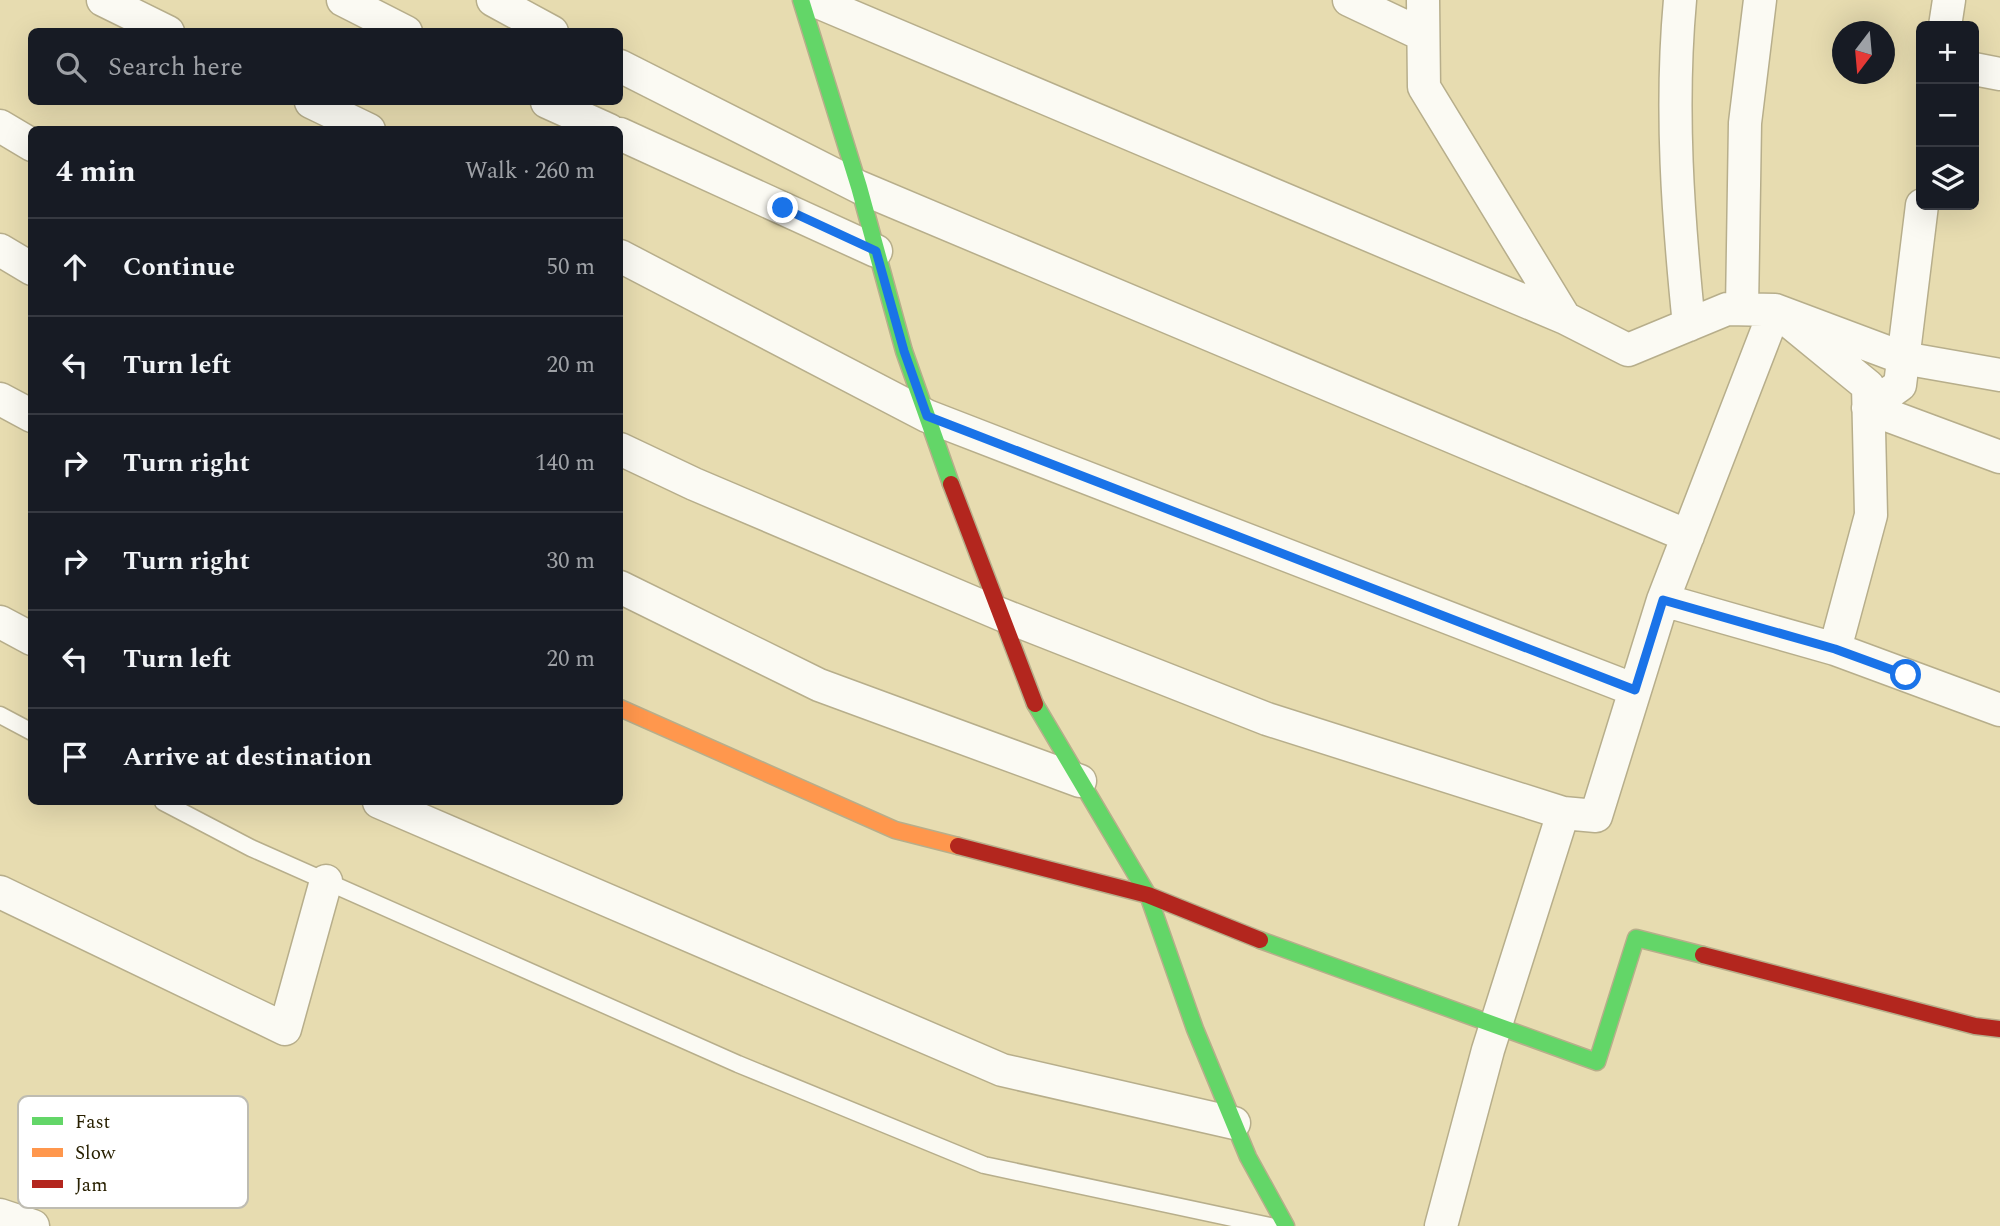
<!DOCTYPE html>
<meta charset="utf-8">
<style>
body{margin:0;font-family:Spectral,serif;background:#242831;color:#f1f3f6}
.controls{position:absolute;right:21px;top:21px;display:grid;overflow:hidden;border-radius:10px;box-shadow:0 7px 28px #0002}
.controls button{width:63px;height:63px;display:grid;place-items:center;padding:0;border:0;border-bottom:2px solid #363941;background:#171b24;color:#f1f3f6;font:35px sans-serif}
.compass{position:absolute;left:1832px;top:21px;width:63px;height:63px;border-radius:50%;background:#171b24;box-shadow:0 7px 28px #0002;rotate:196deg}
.stop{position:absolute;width:21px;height:21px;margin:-16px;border:5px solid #1a73e8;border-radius:50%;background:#fff}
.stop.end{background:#1a73e8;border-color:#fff;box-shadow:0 2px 7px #0008}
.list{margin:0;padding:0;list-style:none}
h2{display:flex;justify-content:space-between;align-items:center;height:91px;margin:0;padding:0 28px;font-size:30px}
h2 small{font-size:23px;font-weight:400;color:#9ea1a6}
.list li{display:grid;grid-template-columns:46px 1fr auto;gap:21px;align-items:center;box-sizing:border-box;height:98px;padding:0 28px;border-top:2px solid #363941}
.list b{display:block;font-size:26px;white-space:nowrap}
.list em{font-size:23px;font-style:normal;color:#9ea1a6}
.icon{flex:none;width:38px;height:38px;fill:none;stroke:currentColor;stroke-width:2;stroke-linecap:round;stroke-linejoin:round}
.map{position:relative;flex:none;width:2000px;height:1226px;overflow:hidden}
.search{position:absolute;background:#171b24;box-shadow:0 7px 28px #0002;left:28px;top:28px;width:595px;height:77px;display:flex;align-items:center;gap:18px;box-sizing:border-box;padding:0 24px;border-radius:10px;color:#9ea1a6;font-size:26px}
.panel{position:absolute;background:#171b24;box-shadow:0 7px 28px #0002;left:28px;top:126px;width:595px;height:679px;border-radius:10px}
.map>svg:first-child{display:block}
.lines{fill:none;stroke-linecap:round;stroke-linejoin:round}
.lane-casing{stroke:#b7ae8b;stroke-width:19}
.street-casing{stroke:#b7ae8b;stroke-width:35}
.fast-casing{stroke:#b7ae8b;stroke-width:19}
.slow-casing{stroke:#b7ae8b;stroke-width:19}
.jam-casing{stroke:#b7ae8b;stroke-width:19}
.lane{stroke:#fbfaf3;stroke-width:16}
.street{stroke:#fbfaf3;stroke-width:32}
.fast{stroke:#63d668;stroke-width:16}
.slow{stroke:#ff974d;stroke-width:16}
.jam{stroke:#b3261e;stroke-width:16}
.route{stroke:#1a73e8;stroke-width:9}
.key{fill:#fff;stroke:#bebcb2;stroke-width:2}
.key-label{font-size:19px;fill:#282000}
</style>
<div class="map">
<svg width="2000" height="1226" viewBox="0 0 2000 1226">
<rect width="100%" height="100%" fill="#e7dcb0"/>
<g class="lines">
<g class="lane-casing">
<path id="lane" d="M 0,715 L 32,732
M 163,802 L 251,848 L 738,1064 L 984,1165 L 1270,1226"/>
</g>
<g class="street-casing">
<path id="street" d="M 103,0 L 168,32
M 343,0 L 406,32
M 493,0 L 552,32
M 813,0 L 1565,318
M 1349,0 L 1423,35
M 1423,0 L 1424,87 L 1565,318 L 1628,350 L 1727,309 L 1775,310 L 1868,386 L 1871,515 L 1835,649
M 1680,0 C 1670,109 1678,217 1689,325
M 1945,26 L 1949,0
M 620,66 L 859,187 L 1688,536
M 1974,69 L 2000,74
M 311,102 L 369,130
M 547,102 L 609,130
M 0,126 L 32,145
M 620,134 L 876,251
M 0,250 L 32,269
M 620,256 L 927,416 L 1635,690
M 1742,309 L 1745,123 L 1760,0
M 0,399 L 32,416
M 1868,408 L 1900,385 L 1922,205
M 1868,408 L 2000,457
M 620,449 L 694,484 L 1000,614 L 1267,719 L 1563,813
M 620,587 L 819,685 L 1080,781
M 1663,600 L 1835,649 L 2000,710
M 0,622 L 32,639
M 379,802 L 1002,1070 L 1234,1123
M 0,892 L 285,1029 L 326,881
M 0,1215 L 33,1226
M 1441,1226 L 1488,1050 L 1563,813 L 1596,816 L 1663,600 L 1775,310 L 1903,358 L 2000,375"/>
</g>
<g class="fast-casing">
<path id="fast" d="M 801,0 L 859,187 L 904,351 L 951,484
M 1035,704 L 1148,895 L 1195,1029 L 1248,1157 L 1286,1226
M 1260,940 L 1597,1062 L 1636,938 L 1703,955"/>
</g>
<g class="slow-casing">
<path id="slow" d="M 620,708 L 895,830 L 958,846"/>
</g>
<g class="jam-casing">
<path id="jam" d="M 951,484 L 1035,704
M 958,846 L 1148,895 L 1260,940
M 1703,955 L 1975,1026 L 2000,1029"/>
</g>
<use href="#lane" class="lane"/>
<use href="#street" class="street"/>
<use href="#fast" class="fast"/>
<use href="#slow" class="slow"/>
<use href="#jam" class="jam"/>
</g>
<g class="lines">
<path class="route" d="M 783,208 L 876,251 L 904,351 L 927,416 L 1635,690 L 1663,600 L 1835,649 L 1906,675"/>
</g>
<rect x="18" y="1096" width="230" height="112" rx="10" class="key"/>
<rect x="32" y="1117" width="31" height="8" fill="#63d668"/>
<rect x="32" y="1148" width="31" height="9" fill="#ff974d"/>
<rect x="32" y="1180" width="31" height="8" fill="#b3261e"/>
<g class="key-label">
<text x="75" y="1128">Fast</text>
<text x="75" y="1159">Slow</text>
<text x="75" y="1191">Jam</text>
</g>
</svg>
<div class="controls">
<button>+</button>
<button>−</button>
<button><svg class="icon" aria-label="layers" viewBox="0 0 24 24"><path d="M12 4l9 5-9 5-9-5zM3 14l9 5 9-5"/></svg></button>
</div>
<svg class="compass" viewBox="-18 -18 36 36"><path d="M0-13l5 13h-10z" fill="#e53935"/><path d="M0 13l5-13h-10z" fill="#9ea1a6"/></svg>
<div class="stop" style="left:1906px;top:675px"></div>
<div class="stop end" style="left:783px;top:208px"></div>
<div class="search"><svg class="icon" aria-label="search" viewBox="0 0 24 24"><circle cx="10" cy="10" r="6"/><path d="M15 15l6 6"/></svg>Search here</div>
<section class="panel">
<h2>4 min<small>Walk · 260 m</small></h2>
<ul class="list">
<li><svg class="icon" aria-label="ahead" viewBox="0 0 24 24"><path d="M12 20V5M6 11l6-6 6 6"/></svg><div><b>Continue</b></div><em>50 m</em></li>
<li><svg class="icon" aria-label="left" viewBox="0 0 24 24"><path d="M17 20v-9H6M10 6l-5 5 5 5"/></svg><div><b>Turn left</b></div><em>20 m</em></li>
<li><svg class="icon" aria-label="right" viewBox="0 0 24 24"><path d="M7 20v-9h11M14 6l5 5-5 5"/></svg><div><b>Turn right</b></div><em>140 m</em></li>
<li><svg class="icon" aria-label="right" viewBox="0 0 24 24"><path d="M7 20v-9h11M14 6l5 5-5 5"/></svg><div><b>Turn right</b></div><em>30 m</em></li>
<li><svg class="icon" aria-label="left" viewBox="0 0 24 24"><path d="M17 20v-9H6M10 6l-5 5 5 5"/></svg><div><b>Turn left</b></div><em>20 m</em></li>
<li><svg class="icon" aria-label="arrive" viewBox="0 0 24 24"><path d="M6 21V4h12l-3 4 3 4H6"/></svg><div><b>Arrive at destination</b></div></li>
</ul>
</section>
</div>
